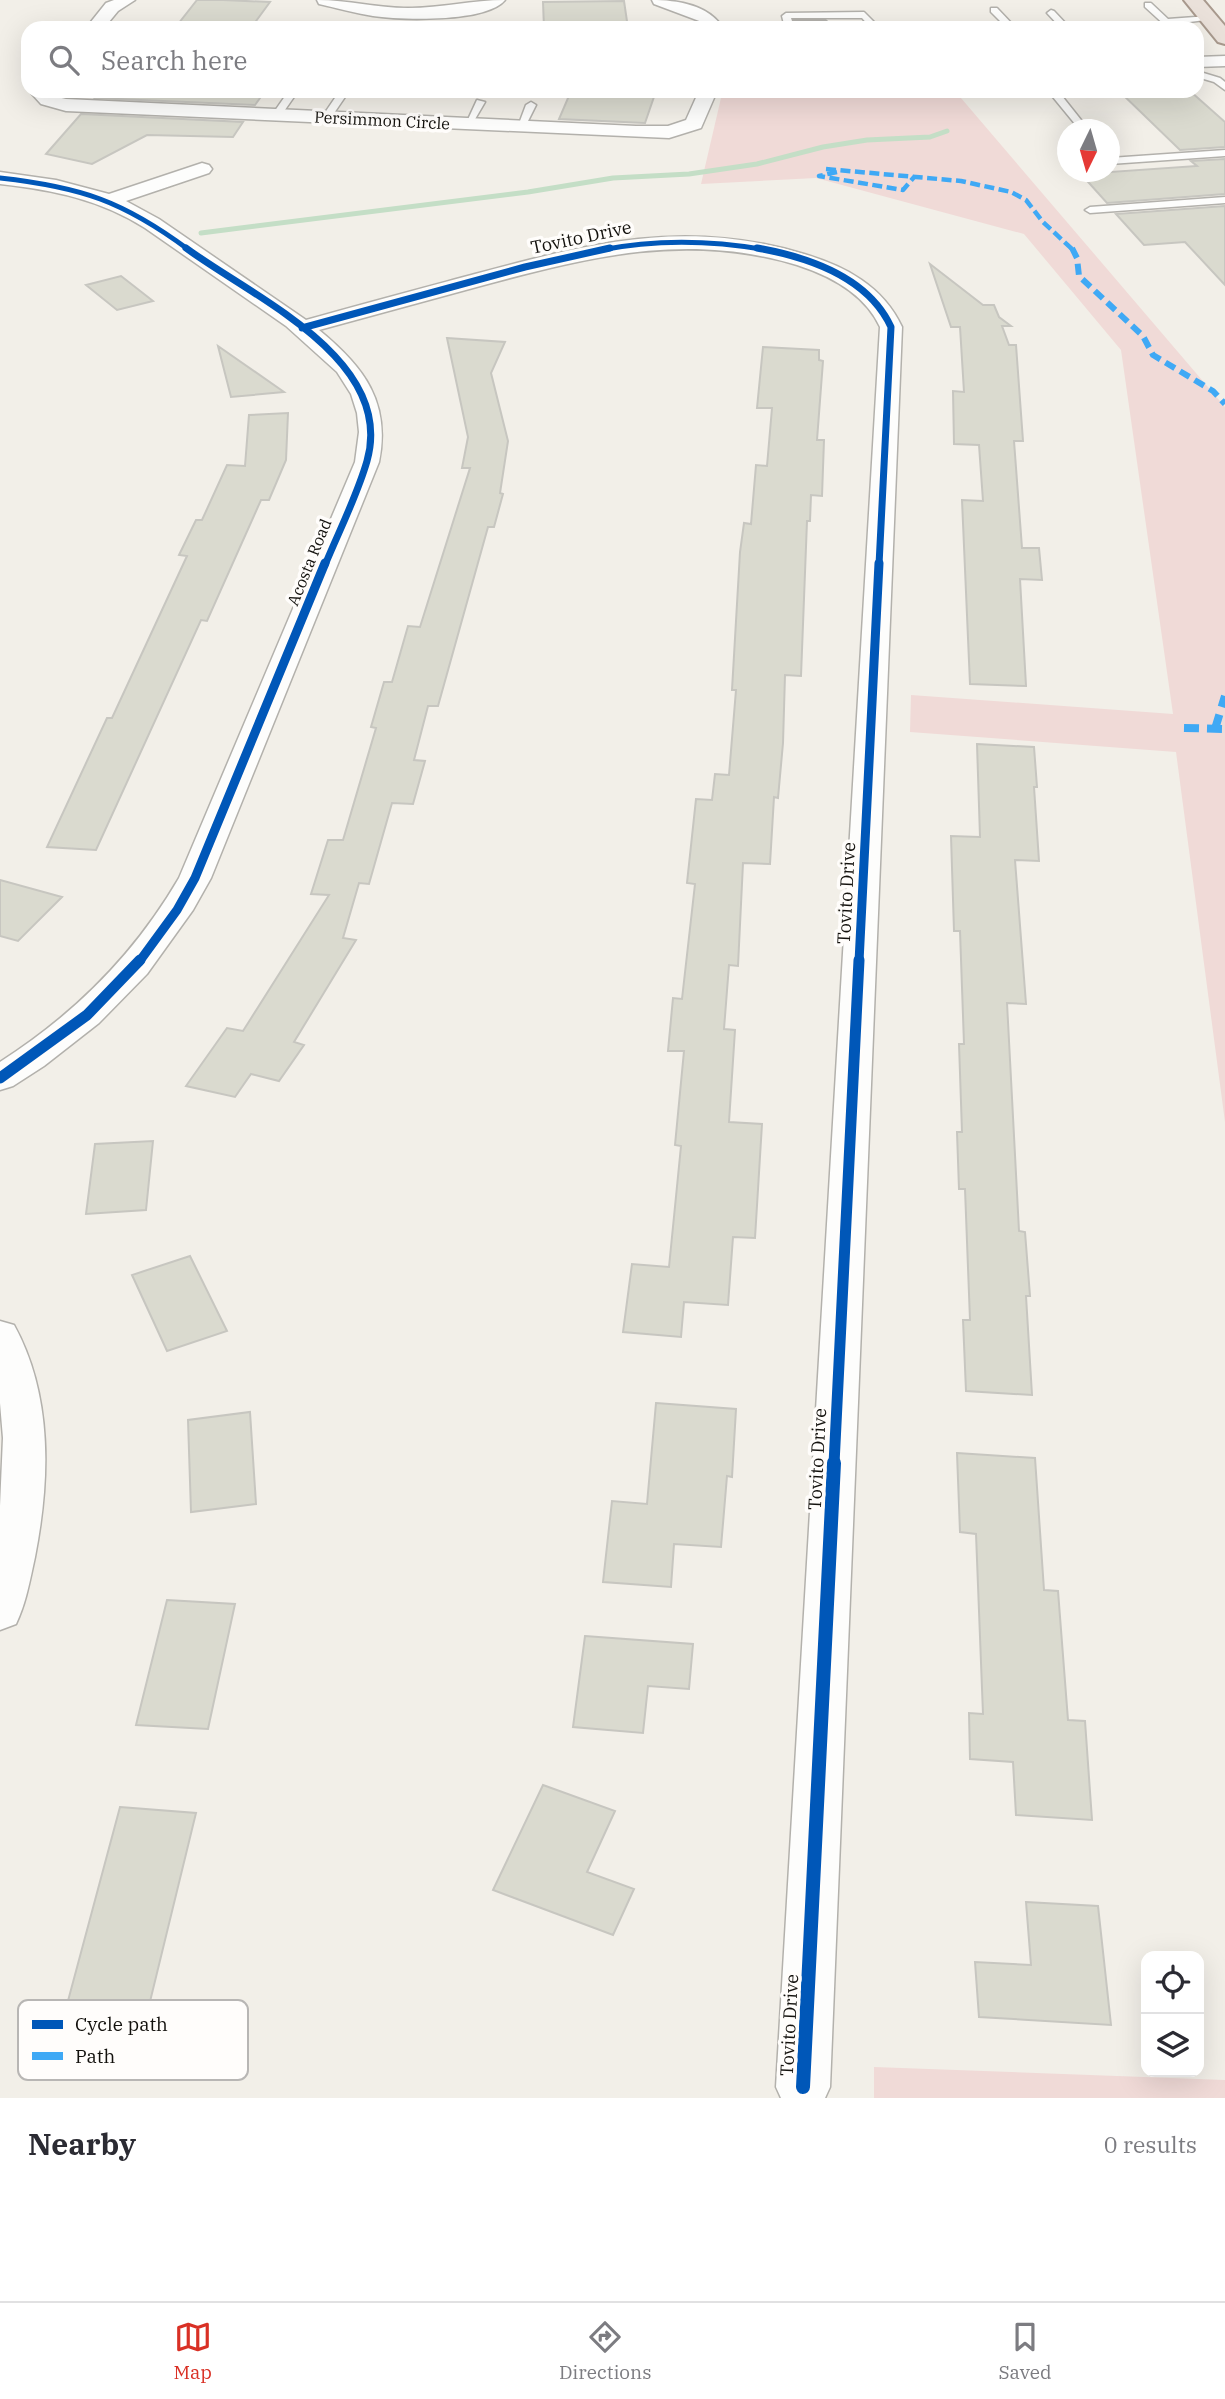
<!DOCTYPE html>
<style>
body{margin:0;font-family:"IBM Plex Serif",serif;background:#f7f7f7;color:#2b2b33}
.controls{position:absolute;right:21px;bottom:21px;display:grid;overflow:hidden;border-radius:14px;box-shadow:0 7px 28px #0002}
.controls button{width:63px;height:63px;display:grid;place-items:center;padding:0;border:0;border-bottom:2px solid #e1e1e2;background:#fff;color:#2b2b33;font:35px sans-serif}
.compass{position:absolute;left:1057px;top:119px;width:63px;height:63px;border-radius:50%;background:#fff;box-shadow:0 7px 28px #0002;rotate:185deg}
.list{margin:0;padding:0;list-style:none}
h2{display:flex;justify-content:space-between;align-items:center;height:91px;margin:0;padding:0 28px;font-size:30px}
h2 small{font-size:23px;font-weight:400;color:#7c7c81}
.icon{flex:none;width:38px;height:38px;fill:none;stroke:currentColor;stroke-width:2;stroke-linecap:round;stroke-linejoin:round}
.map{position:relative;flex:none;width:1225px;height:2098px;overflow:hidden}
.search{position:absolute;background:#fff;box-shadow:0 7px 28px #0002;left:21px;right:21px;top:21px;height:77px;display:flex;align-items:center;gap:18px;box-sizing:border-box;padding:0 24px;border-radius:21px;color:#7c7c81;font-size:26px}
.sheet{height:203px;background:#fff}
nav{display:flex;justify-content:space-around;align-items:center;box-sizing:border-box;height:98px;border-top:2px solid #e1e1e2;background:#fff;font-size:19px;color:#7c7c81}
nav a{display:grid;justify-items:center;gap:4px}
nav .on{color:#d93025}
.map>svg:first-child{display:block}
.green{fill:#f0dad7}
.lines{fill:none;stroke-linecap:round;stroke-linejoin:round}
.stream{stroke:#c4dec6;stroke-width:5}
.building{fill:#dadacf;stroke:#c7c6c0;stroke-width:2}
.service-casing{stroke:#b3b1ac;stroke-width:3}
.minor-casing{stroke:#b3b1ac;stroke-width:3}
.primary-casing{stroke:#a8998d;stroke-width:4}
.service{fill:#fdfdfc;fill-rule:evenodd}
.minor{fill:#fdfdfc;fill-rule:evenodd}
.primary{fill:#eae1da;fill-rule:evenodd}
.quiet-far2{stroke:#3fa9f5;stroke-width:4.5;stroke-dasharray:10 4.5;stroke-linecap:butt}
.quiet-far1{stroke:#3fa9f5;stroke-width:6;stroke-dasharray:11 6;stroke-linecap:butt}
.quiet{stroke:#3fa9f5;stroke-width:8;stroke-dasharray:15 8;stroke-linecap:butt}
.cycleway-far4-casing{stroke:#fffdfb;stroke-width:8}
.cycleway-far3-casing{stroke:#fffdfb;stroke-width:10}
.cycleway-far2-casing{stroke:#fffdfb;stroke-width:12}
.cycleway-far1-casing{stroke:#fffdfb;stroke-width:16}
.cycleway-casing{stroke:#fffdfb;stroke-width:18}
.cycleway-far4{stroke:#0057b8;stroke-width:5}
.cycleway-far3{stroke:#0057b8;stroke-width:7}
.cycleway-far2{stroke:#0057b8;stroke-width:9}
.cycleway-far1{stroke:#0057b8;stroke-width:11}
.cycleway{stroke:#0057b8;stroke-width:14}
.labels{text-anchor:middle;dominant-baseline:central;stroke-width:7;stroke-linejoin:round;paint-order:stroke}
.far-street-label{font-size:16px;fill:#13110d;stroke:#fffdfb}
.street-label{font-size:18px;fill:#13110d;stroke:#fffdfb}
.key{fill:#fffdfb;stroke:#b8b6b4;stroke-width:2}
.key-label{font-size:19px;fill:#13110d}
</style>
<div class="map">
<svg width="1225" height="2098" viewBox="0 0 1225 2098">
<rect width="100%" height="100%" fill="#f2efe8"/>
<path class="green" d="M 834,91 L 955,91 L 1225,407 L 1225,1122 L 1176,752 L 910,732 L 911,695 L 1173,714 L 1121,350 L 1024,234 L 816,178 L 701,184 L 721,98 Z
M 874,2067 L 1225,2080 L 1225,2098 L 874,2098 Z"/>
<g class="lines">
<path class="stream" d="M 201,233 L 528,192 L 613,178 L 689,174 L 757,164 L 823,147 L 867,140 L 930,137 L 947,131"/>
</g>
<path class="building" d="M 197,0 L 223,0 L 270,2 L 251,28 L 175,28 Z
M 624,1 L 628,28 L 544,28 L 543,2 Z
M 101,91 L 265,91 L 255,105 L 95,98 Z
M 571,91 L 656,91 L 645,123 L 559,119 Z
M 1119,91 L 1190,91 L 1225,122 L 1225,147 L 1180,150 Z
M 81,114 L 243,122 L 233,137 L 147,135 L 92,164 L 46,154 Z
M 1225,159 L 1225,194 L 1107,203 L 1081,174 L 1197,166 L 1191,161 Z
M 1225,206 L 1225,285 L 1185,242 L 1144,245 L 1116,214 Z
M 930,264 L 983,305 L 994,305 L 999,317 L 1011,326 L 1002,326 L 1009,345 L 1016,345 L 1023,441 L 1014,441 L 1022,548 L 1039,548 L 1042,580 L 1020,579 L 1026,686 L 970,684 L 962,500 L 983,501 L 979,445 L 954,444 L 953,391 L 964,392 L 960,327 L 951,327 Z
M 121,276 L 153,301 L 117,310 L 86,285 Z
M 447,338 L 505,342 L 491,373 L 508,441 L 500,493 L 503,494 L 494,527 L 488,527 L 438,706 L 428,706 L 414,760 L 425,761 L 413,804 L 392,803 L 369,884 L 359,883 L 343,938 L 356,940 L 294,1042 L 304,1045 L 279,1081 L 251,1074 L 235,1097 L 186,1086 L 227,1028 L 243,1031 L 329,895 L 311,894 L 328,840 L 343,840 L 376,728 L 371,727 L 384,682 L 392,682 L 408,626 L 420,627 L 470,468 L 462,468 L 468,437 Z
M 218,346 L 284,392 L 231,397 Z
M 763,347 L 819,350 L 819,360 L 823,361 L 817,440 L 824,440 L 822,496 L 811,495 L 810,521 L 807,521 L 801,676 L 785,675 L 783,743 L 778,798 L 774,797 L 770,864 L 743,863 L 738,966 L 729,965 L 724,1029 L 735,1030 L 729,1122 L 762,1124 L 755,1238 L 733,1237 L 728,1305 L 684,1302 L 681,1337 L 623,1332 L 632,1264 L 669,1267 L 681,1146 L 675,1145 L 684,1051 L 668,1051 L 673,998 L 682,999 L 695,884 L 687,883 L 696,799 L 712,800 L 715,774 L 729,775 L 736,690 L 732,690 L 740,552 L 744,523 L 751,524 L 756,465 L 767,466 L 772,408 L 757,408 Z
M 288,413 L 286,460 L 269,500 L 261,500 L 207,621 L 201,620 L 96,850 L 47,847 L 107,718 L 112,718 L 187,556 L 179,555 L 196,520 L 202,520 L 227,465 L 245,466 L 249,415 Z
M 977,744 L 1034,747 L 1037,787 L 1034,787 L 1039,861 L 1015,860 L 1026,1004 L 1007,1003 L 1019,1231 L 1025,1232 L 1030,1296 L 1026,1296 L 1032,1395 L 966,1391 L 963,1320 L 970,1320 L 965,1189 L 959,1189 L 957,1132 L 962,1132 L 959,1044 L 964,1044 L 960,931 L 954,931 L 951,836 L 980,837 Z
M 0,880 L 62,897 L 18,941 L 0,936 Z
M 153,1141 L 146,1210 L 86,1214 L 95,1144 Z
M 190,1256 L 227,1331 L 167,1351 L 132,1275 Z
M 656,1403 L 736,1409 L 732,1477 L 727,1476 L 721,1547 L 674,1544 L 671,1587 L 603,1582 L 612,1501 L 647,1504 Z
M 250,1412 L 256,1504 L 191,1512 L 188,1420 Z
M 957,1453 L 1035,1458 L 1044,1590 L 1058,1591 L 1068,1720 L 1085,1721 L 1092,1820 L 1016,1815 L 1013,1762 L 970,1759 L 969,1713 L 983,1714 L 976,1534 L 960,1532 Z
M 167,1600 L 235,1604 L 208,1729 L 136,1725 Z
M 585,1636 L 693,1644 L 689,1689 L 648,1686 L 643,1733 L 573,1727 Z
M 543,1785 L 615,1811 L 587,1872 L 634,1889 L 613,1935 L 493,1890 Z
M 120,1807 L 196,1813 L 146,2018 L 65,2012 Z
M 1026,1902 L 1098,1906 L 1111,2025 L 979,2017 L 975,1962 L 1031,1965 Z"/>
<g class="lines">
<g class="service-casing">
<path id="service" d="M 1145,3 L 1151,3 L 1168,19 L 1209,16 L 1213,19 L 1174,24 L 1177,28 L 1168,28 L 1145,7 Z
M 991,8 L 997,8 L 1016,28 L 1007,28 L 991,12 Z
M 1051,10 L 1054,11 L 1070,28 L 1061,28 L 1047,13 Z
M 864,12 L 880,28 L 871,28 L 862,18 L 791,18 L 792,21 L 826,21 L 833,28 L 788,27 L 784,24 L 782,16 L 786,13 Z
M 1197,71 L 1220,78 L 1225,82 L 1225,90 L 1214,82 L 1197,77 Z
M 1048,91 L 1058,91 L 1089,130 L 1080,130 Z
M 288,92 L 296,94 L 280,117 L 274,117 L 272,115 Z
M 337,95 L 345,97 L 330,119 L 324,119 L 322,117 Z
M 477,100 L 485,102 L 471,126 L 465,126 Z
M 531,102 L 536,105 L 525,127 L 517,129 L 526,105 Z
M 1225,150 L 1225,156 L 1110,164 L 1110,158 Z
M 1225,197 L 1225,203 L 1090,213 L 1085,210 L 1090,207 Z"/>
</g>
<g class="minor-casing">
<path id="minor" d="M 114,0 L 135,0 L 118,11 L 104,28 L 86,28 L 106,3 Z
M 317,0 C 348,0 377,8 408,8 C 441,8 473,0 505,0 C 486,23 401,20 373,16 C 355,13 337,8 319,4 Z
M 652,0 C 677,0 709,5 723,28 L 705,28 L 702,22 L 654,4 Z
M 1225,56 L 1225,66 L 1197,67 L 1197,57 Z
M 32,91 L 51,91 L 53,96 L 66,99 L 636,126 L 668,126 L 686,120 L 699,91 L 717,91 L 701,128 L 669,138 L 66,111 L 41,104 L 31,93 Z
M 202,163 L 209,165 L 212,169 L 209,173 L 126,201 L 159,219 L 306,320 C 362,304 419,289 475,274 C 590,243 686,218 804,254 C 845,266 883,286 902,327 L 830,2087 L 825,2098 L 781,2098 L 776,2087 L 880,327 C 865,294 831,276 797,265 C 687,232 592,256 484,285 C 429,300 374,315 319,330 C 364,367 391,402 379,462 L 211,878 L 193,910 L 147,974 L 99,1023 L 44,1066 L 13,1086 L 0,1090 L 0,1062 C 75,1014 134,955 179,878 L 355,462 L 359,432 L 357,413 L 351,394 L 337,372 L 286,326 L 145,228 C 99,199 53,190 0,184 L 0,172 L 56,180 L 109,194 Z
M 0,1321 L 14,1325 C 53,1396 50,1480 35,1557 C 30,1580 26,1603 16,1624 L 0,1630 L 0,1506 L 3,1438 L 0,1403 Z"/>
</g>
<g class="primary-casing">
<path id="primary" d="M 1184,0 L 1203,0 L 1225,26 L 1225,44 L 1218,42 Z"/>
</g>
<use href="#service" class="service"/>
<use href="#minor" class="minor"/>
<use href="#primary" class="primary"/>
<path class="quiet-far2" d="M 826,169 L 961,181 L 1011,192 L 1026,200 L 1043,222 L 1073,250
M 837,172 L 819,176 L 903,190 L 915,176"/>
<path class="quiet-far1" d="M 1072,248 L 1077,258 L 1079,276 L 1143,336 L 1153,355 L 1213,391 L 1225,404"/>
<path class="quiet" d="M 1184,728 L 1225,729
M 1215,729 L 1225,696"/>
<g class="cycleway-far4-casing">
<path id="cycleway-far4" d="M 0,178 C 81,187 123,201 189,250
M 601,250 C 656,239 711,240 767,250"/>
</g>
<g class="cycleway-far3-casing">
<path id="cycleway-far3" d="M 186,248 C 252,297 396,359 367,461 C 357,496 339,531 325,565
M 757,248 C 808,257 868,277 891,327 L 879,565
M 302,328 L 525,267 L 610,248"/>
</g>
<g class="cycleway-far2-casing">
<path id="cycleway-far2" d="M 139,962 L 177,910 L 195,878 L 325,563
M 859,962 L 879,563"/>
</g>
<g class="cycleway-far1-casing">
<path id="cycleway-far1" d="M 0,1078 L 87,1015 L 140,960
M 834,1464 L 859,960"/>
</g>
<g class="cycleway-casing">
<path id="cycleway" d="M 803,2087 L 834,1463"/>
</g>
<use href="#cycleway-far4" class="cycleway-far4"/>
<use href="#cycleway-far3" class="cycleway-far3"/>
<use href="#cycleway-far2" class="cycleway-far2"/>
<use href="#cycleway-far1" class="cycleway-far1"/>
<use href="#cycleway" class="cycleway"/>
</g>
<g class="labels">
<g class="far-street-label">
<text transform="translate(382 120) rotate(3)">Persimmon Circle</text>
<text transform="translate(309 562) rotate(-68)">Acosta Road</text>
</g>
<g class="street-label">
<text transform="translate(581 237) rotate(-12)">Tovito Drive</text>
<text transform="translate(846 893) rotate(-87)">Tovito Drive</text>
<text transform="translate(817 1459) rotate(-87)">Tovito Drive</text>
<text transform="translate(789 2025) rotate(-87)">Tovito Drive</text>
</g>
</g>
<rect x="18" y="2000" width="230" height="80" rx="10" class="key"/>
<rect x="32" y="2020" width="31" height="9" fill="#0057b8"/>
<rect x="32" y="2052" width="31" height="8" fill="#3fa9f5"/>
<g class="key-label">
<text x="75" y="2031">Cycle path</text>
<text x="75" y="2063">Path</text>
</g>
</svg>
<div class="controls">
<button><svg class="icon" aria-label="locate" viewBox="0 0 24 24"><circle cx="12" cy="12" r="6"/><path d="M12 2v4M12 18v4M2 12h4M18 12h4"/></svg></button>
<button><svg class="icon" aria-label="layers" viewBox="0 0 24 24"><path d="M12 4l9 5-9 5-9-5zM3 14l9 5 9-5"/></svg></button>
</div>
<svg class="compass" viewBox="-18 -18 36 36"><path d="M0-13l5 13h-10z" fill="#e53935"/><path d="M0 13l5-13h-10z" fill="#7c7c81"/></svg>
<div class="search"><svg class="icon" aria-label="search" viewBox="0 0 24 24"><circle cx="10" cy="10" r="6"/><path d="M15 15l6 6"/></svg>Search here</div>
</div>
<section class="sheet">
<h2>Nearby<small>0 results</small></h2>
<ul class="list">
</ul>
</section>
<nav>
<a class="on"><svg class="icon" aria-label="map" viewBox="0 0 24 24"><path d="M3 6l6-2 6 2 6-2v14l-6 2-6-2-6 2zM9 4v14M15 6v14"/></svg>Map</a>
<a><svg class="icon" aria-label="directions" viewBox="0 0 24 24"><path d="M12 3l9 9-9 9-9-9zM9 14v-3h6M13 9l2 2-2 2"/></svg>Directions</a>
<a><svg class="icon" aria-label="saved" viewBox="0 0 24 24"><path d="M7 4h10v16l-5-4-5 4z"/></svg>Saved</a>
</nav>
